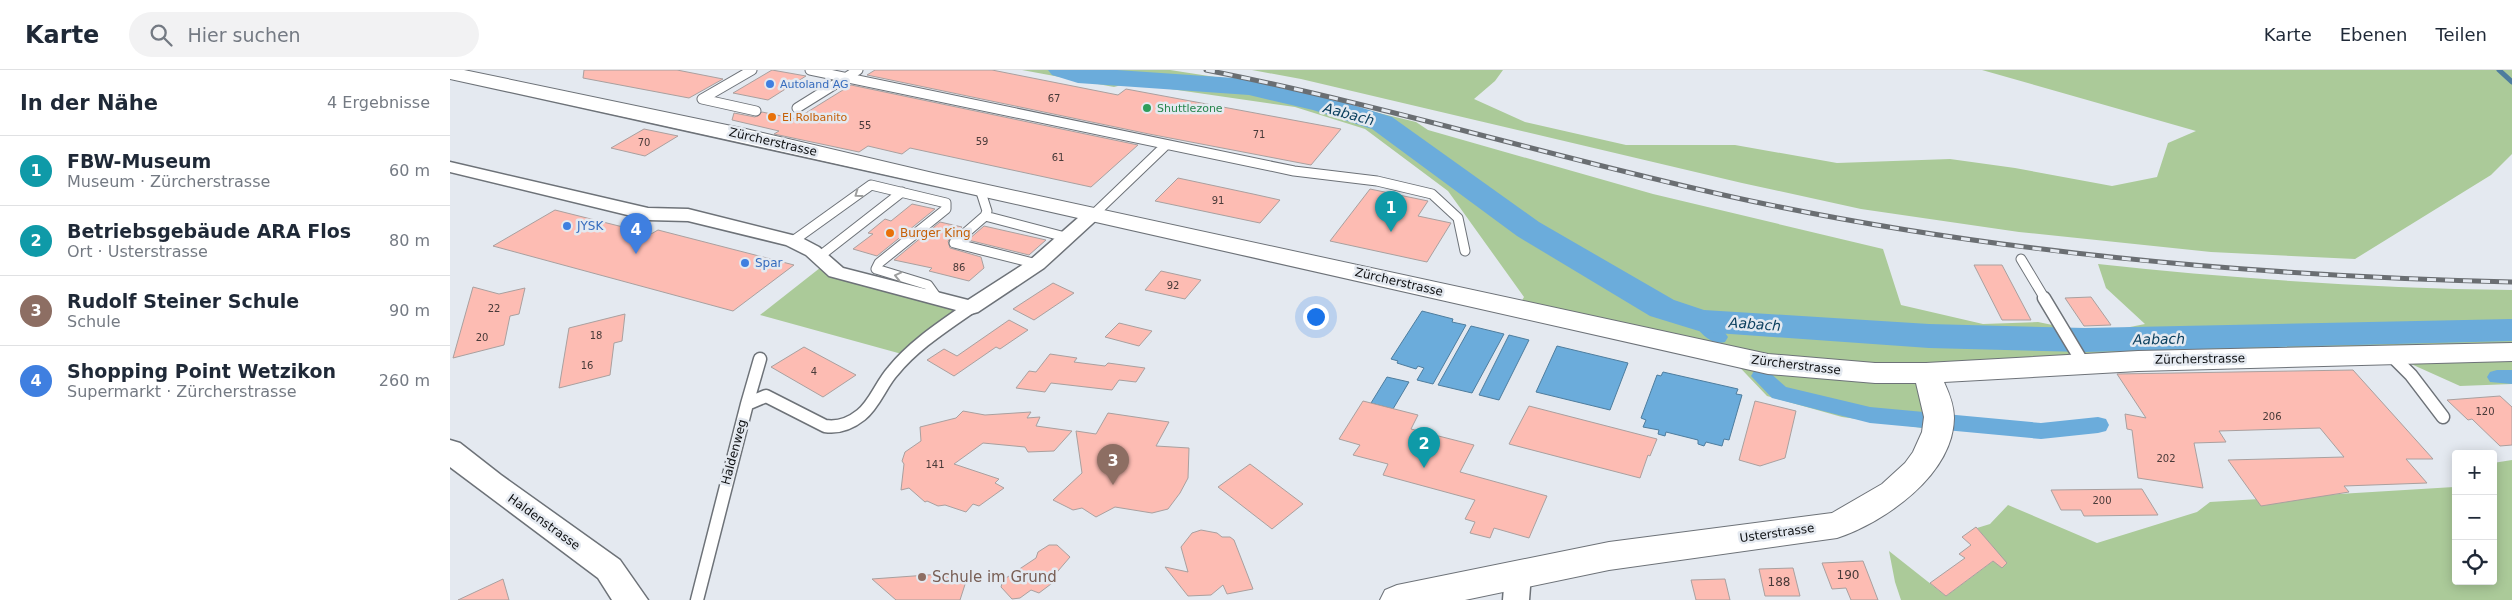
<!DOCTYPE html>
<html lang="de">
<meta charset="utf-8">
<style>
body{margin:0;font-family:"DejaVu Sans",sans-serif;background:#f2f2f3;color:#1f2937}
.controls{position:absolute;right:15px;bottom:15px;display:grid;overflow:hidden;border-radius:5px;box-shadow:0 2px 12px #0003}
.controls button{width:45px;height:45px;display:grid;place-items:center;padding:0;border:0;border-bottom:1px solid #e0e1e3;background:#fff;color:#1f2937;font:25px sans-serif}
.you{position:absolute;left:865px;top:246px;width:18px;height:18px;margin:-12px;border:4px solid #fff;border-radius:50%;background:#1a73e8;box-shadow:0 0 0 8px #1a73e833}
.badge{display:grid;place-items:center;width:32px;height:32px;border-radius:50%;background:#7c3aed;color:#fff;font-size:16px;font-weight:700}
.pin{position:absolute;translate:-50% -41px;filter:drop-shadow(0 1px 2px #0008)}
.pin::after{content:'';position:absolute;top:26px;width:18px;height:15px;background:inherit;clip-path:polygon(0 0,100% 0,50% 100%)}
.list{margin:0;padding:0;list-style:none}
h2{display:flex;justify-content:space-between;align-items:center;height:65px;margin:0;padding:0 20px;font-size:21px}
h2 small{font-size:16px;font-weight:400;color:#747a83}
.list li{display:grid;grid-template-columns:32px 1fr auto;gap:15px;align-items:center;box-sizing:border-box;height:70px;padding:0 20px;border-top:1px solid #e0e1e3}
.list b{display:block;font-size:19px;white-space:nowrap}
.list p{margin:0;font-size:16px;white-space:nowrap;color:#747a83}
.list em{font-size:16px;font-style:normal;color:#747a83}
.icon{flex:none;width:28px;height:28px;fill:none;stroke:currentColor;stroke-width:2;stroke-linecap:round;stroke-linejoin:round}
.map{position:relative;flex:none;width:2062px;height:530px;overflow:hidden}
header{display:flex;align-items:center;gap:30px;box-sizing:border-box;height:70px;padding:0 25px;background:#fff;border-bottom:1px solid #e0e1e3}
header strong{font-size:24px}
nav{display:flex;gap:28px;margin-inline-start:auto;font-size:18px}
.search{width:350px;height:45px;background:#f2f2f3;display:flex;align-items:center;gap:12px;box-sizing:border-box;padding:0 18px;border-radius:28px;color:#747a83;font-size:19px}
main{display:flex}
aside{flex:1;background:#fff}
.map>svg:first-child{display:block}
.green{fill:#abca99}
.water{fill:#6bacdb;stroke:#4e7d9e}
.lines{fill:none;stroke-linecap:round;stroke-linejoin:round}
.stream{stroke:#4e7d9e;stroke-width:5}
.canal{fill:#6bacdb;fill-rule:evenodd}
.river{fill:#6bacdb;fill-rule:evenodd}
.building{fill:#fdbcb3;stroke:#a9a09f}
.service-far1-casing{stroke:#6d7278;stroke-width:11}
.service-casing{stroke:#6d7278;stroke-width:15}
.minor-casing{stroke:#6d7278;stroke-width:3}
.tertiary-casing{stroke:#6d7278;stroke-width:3}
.secondary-casing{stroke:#6d7278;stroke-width:2}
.service-far1{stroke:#fff;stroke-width:9}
.service{stroke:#fff;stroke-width:12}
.minor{fill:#fff;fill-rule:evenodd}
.tertiary{fill:#fff;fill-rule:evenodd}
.secondary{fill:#fff;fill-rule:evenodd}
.rail-casing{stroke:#6a6e72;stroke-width:5}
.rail{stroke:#e4e9f0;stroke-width:3;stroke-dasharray:9;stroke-linecap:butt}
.oneway{stroke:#9e9f9f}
.shop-dot{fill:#3f7fe0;stroke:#e4e9f0;stroke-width:2}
.leisure-dot{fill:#2e9e5b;stroke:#e4e9f0;stroke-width:2}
.food-dot{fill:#e8710a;stroke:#e4e9f0;stroke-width:2}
.education-dot{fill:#8d6e63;stroke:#e4e9f0;stroke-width:2}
.labels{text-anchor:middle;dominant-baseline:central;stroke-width:5;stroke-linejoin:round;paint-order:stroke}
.number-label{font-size:10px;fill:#483a39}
.far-shop-label{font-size:11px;fill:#366cbe;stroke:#e4e9f0;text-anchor:start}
.far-leisure-label{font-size:11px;fill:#27864d;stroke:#e4e9f0;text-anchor:start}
.far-food-label{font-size:11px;fill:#c56008;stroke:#e4e9f0;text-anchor:start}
.street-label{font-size:12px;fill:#0c0e10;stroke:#e4e9f0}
.shop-label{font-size:12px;fill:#366cbe;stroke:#e4e9f0;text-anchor:start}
.food-label{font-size:12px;fill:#c56008;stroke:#e4e9f0;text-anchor:start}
.near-number-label{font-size:12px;fill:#483a39}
.water-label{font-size:14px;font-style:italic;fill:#0c405f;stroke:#e4e9f0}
.near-education-label{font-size:15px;fill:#785e54;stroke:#e4e9f0;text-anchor:start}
</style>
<header>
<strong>Karte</strong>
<div class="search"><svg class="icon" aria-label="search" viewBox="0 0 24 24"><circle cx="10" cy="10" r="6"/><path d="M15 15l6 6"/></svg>Hier suchen</div>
<nav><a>Karte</a><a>Ebenen</a><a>Teilen</a></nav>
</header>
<main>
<aside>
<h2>In der Nähe<small>4 Ergebnisse</small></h2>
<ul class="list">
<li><span class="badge" style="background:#0f9aa8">1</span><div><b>FBW-Museum</b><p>Museum · Zürcherstrasse</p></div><em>60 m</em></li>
<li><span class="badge" style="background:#0f9aa8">2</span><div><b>Betriebsgebäude ARA Flos</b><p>Ort · Usterstrasse</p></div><em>80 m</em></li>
<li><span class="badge" style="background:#8d6e63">3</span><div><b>Rudolf Steiner Schule</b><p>Schule</p></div><em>90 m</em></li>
<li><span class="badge" style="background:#3f7fe0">4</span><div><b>Shopping Point Wetzikon</b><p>Supermarkt · Zürcherstrasse</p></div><em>260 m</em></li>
</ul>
</aside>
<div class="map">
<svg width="2062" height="530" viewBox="0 0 2062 530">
<rect width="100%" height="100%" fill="#e4e9f0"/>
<path class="green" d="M 572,0 L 720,0 L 804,13 L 966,52 L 978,60 L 1203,124 L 1433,179 L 1451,235 L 1533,254 L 1588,252 L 1622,259 L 1675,258 L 1695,254 L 1656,218 L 1648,194 C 1787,209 1922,218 2062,220 L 2062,314 L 2010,316 L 1941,285 L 1477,303 L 1488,360 L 1392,347 L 1317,326 L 1278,285 L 1067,239 L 1074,227 L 998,121 L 915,59 L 845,37 L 679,13 L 664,17 Z
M 802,0 L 1053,0 L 1045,11 L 1024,29 L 1075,52 L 1176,75 L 1285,75 L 1387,93 L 1500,89 L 1565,98 L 1662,116 L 1707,107 L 1718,73 L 1746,61 L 1532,0 L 2062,0 L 2062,84 L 2041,105 L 1905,189 L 1761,182 L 1569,162 L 1411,139 L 1292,113 L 851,9 Z
M 375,194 L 521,237 L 459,286 L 310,245 Z
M 2062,390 L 2062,530 L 1451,530 L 1445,512 L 1439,481 L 1496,526 L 1550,486 L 1527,458 L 1540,454 L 1558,435 L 1647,473 L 1747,442 L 1760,432 L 2004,417 L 2006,412 L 2006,511 L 2043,511 L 2043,393 Z"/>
<path class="water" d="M 972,241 L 1003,249 L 1002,252 L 1016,255 L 983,314 L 967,310 L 974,298 L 968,296 L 966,299 L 947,293 L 948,291 L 941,289 Z
M 1021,256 L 1054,264 L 1022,323 L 988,315 Z
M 1059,265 L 1079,270 L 1049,330 L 1029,325 Z
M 1107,276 L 1178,293 L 1160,340 L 1086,322 Z
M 1213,302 L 1288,319 L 1286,324 L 1292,325 L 1279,370 L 1274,369 L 1272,376 L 1256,372 L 1254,376 L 1248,374 L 1248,370 L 1216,362 L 1215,366 L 1208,364 L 1209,360 L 1193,357 L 1196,350 L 1191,348 L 1207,305 L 1211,306 Z
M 937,307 L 959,312 L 943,339 L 921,333 Z"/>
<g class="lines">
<path class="stream" d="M 2049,0 L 2062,12"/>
<path class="canal" d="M 1252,245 C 1263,247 1272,258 1278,267 L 1275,272 C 1261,276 1250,263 1242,251 L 1245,246 Z
M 1311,299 L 1318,301 L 1336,317 L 1420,337 L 1591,353 L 1648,347 L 1656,349 L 1659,355 L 1656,361 L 1648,363 L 1591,369 L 1420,353 L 1322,328 L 1301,306 L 1304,301 Z
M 2047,300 L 2062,300 L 2062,314 L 2040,312 L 2037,307 L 2040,302 Z"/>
<path class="river" d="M 598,0 L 667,0 L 799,9 L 880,28 L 942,47 L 1089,152 L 1224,230 L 1254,240 L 1479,254 L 1635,258 L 2062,249 L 2062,271 L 1635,282 L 1479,278 L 1252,262 L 1200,246 L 1067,166 L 922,59 L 863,40 L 799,25 L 628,13 L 602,5 Z"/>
</g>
<path class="building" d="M 134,0 L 227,0 L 273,9 L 239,28 L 133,8 Z
M 322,0 L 356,6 L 318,30 L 283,23 Z
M 425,0 L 542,0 L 668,25 L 676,19 L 891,59 L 861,95 L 699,64 L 417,5 Z
M 401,15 L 688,75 L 641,117 L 460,78 L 452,84 L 418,76 L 409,82 L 324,64 L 329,61 L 282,50 L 284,43 L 305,47 L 312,42 L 346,49 Z
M 194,59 L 228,66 L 195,86 L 161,78 Z
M 728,108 L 803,124 L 830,130 L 810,153 L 705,131 Z
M 920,119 L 978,131 L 968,146 L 1001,153 L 977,192 L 880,171 Z
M 462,134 L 485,139 L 427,186 L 403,179 L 423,164 L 418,163 L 435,149 L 441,151 Z
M 105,140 L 201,164 L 208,160 L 344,195 L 283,241 L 43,176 Z
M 490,152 L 512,157 L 498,171 L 500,178 L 531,187 L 534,198 L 519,211 L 479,201 L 482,198 L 444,190 Z
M 534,156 L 596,170 L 579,185 L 518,170 Z
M 1524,195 L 1552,195 L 1581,250 L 1552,250 Z
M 711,201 L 738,207 L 751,210 L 735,229 L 695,220 Z
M 603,213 L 624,223 L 584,250 L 563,239 Z
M 23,217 L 49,224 L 75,218 L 69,244 L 60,246 L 54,275 L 3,288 Z
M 1641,227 L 1661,255 L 1634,256 L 1615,228 Z
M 175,244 L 172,271 L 164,273 L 160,305 L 109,318 L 119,258 Z
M 559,250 L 578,260 L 550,279 L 546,277 L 504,306 L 477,290 L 494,279 L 507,286 Z
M 669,253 L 702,261 L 689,276 L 655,267 Z
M 354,277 L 406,305 L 373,327 L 321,297 Z
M 600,284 L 627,288 L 624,292 L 655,296 L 658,293 L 695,298 L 686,312 L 669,310 L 662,320 L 601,313 L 595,322 L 566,318 L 579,301 L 586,302 Z
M 1903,300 L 1983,389 L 1956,389 L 1977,413 L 1894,416 L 1899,422 L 1811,436 L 1778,390 L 1894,387 L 1870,358 L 1769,361 L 1776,372 L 1744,373 L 1753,418 L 1688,408 L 1682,360 L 1677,359 L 1675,344 L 1696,348 L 1667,304 Z
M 2050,326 L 2062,337 L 2062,375 L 2050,376 L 2022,349 L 2018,350 L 1997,330 Z
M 913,331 L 968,345 L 961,359 L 1024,375 L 1010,402 L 1097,426 L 1079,468 L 1044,458 L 1040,468 L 1020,463 L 1025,452 L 1015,449 L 1025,430 L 933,405 L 938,394 L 903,385 L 910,375 L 889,369 Z
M 1305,331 L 1346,341 L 1335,388 L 1310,396 L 1289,390 Z
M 1079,336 L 1207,369 L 1200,386 L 1198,385 L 1190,408 L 1059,374 Z
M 513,341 L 535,345 L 581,342 L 577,348 L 590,347 L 586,356 L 622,361 L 604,381 L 578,382 L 575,377 L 533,373 L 504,394 L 549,409 L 545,413 L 554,418 L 529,436 L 523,434 L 516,442 L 495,435 L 488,436 L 477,431 L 475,432 L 459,418 L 451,420 L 454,394 L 452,391 L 455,382 L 471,371 L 470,357 L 506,348 Z
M 658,343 L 719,352 L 706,376 L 739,378 L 738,408 L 730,423 L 718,439 L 702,443 L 665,437 L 646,447 L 632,438 L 623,440 L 603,430 L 632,403 L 626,361 L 646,364 Z
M 800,394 L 853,434 L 822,459 L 768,417 Z
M 1692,419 L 1708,445 L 1634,446 L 1631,440 L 1611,440 L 1601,420 Z
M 1526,457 L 1557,493 L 1552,498 L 1543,491 L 1496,526 L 1480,513 L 1515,488 L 1509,484 L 1521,475 L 1512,467 Z
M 751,460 L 767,463 L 772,467 L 780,467 L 784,470 L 803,519 L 777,524 L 773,515 L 761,525 L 738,526 L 715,497 L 738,502 L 731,477 L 742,463 Z
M 599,475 L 607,475 L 620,487 L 602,508 L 605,511 L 589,523 L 581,520 L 570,528 L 562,529 L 551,517 L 553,510 L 586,488 L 588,482 Z
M 1413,491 L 1420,509 L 1428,530 L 1401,530 L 1396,518 L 1382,519 L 1372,493 Z
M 1343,498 L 1350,526 L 1315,526 L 1309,499 Z
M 519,502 L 510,530 L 446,530 L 422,509 Z
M 53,509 L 59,530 L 8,530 Z
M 1275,509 L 1280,530 L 1246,530 L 1241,510 Z"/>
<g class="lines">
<g class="service-far1-casing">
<path id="service-far1" d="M 302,0 L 252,29 L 306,41
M 360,0 L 844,101 L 927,111 L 982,124 L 1008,148 L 1015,181
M 347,38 L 408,0
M 530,119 L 537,141 L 535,146 L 504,173 L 587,194
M 644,144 L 716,75
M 535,146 L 619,168
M 343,171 L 421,115 L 496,133 L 496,139 L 429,193 L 426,199 L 478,215 L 488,229
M 370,186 L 452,122
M 1571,189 L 1595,229"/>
</g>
<g class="service-casing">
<path id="service" d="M 1594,228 L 1633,293
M 1941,285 L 1961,305 L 1993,347
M 297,334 L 310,289
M 247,530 L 297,334 L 316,326 L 375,356 C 388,358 401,353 411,345 C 425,334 431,314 443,301 C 464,275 494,256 521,237"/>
</g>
<g class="minor-casing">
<path id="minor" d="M 0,92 L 198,138 L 238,139 L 350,167 L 369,177 L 393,198 L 518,230 L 580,190 L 637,140 L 651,140 L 653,144 L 594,198 L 528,242 L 521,244 L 379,206 L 356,185 L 336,175 L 238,151 L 198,150 L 0,102 Z
M 1068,493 L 1077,496 L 1081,504 L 1079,530 L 1053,530 L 1055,504 L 1059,496 Z"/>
</g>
<g class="tertiary-casing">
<path id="tertiary" d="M 0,370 L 10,373 L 51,405 L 170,490 L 198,530 L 162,530 L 148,508 L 0,397 Z"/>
</g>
<g class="secondary-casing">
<path id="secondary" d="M 0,0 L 14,0 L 296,59 L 483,103 L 1318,284 L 1425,293 L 1476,293 L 1688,281 L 2062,273 L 2062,291 L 1688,301 L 1494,312 C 1499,323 1504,335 1504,348 C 1503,405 1435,452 1387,468 L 1159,500 L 1015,530 L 930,530 L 935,520 L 947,515 L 1159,472 L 1382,443 L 1432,414 L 1455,393 L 1463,382 L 1472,362 L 1474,347 L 1466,313 L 1425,313 L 1318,304 C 879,205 440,104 0,9 Z"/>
</g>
<use href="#service-far1" class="service-far1"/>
<use href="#service" class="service"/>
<use href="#minor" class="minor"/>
<use href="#tertiary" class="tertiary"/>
<use href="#secondary" class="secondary"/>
<g class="rail-casing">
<path id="rail" d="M 756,0 C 939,36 1118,92 1301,131 C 1551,184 1806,206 2062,212"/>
</g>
<use href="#rail" class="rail"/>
</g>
<defs><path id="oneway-chevron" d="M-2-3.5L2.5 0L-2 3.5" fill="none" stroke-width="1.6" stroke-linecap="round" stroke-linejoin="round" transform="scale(1.25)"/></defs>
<g class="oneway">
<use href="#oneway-chevron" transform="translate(408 124) rotate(144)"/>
<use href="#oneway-chevron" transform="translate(448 206) rotate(-167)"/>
</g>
<g class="shop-dot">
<circle cx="320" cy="14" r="5"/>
<circle cx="117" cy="156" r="5"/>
<circle cx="295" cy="193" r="5"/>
</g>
<circle class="leisure-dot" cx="697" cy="38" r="5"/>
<g class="food-dot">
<circle cx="322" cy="47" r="5"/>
<circle cx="440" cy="163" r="5"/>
</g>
<circle class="education-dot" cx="472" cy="507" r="5"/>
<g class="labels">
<g class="number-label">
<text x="604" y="28">67</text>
<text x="415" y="55">55</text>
<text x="809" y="64">71</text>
<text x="532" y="71">59</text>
<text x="194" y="72">70</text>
<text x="608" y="87">61</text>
<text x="768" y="130">91</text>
<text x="509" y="197">86</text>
<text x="723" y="215">92</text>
<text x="44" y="238">22</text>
<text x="146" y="265">18</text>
<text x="32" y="267">20</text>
<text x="137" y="295">16</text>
<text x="364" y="301">4</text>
<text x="2035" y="341">120</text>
<text x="1822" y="346">206</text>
<text x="1716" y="388">202</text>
<text x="485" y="394">141</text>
<text x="1652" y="430">200</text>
</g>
<g class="far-shop-label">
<text x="330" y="14">Autoland AG</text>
</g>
<g class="far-leisure-label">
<text x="707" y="38">Shuttlezone</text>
</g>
<g class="far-food-label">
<text x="332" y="47">El Rolbanito</text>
</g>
<g class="street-label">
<text transform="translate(323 72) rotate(13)">Zürcherstrasse</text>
<text transform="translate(949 212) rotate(13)">Zürcherstrasse</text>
<text transform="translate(1750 289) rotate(-1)">Zürcherstrasse</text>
<text transform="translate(1346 295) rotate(7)">Zürcherstrasse</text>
<text transform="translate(284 382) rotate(-75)">Haldenweg</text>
<text transform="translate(94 452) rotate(36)">Haldenstrasse</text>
<text transform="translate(1327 463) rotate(-8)">Usterstrasse</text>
</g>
<g class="shop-label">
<text x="127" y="156">JYSK</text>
<text x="305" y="193">Spar</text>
</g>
<g class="food-label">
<text x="450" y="163">Burger King</text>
</g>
<g class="near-number-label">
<text x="1398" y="505">190</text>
<text x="1329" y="512">188</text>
</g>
<g class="water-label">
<text transform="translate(899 44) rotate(15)">Aabach</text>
<text transform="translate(1305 254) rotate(4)">Aabach</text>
<text transform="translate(1709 269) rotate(-1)">Aabach</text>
</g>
<g class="near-education-label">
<text x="482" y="507">Schule im Grund</text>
</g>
</g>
</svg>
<div class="controls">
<button>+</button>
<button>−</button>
<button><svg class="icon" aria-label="locate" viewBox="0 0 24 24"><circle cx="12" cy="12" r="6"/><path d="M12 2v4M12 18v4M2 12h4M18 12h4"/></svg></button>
</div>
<div class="you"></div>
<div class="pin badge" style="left:941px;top:162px;background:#0f9aa8">1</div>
<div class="pin badge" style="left:974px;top:398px;background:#0f9aa8">2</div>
<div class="pin badge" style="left:663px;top:415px;background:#8d6e63">3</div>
<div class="pin badge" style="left:186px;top:184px;background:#3f7fe0">4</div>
</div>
</main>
